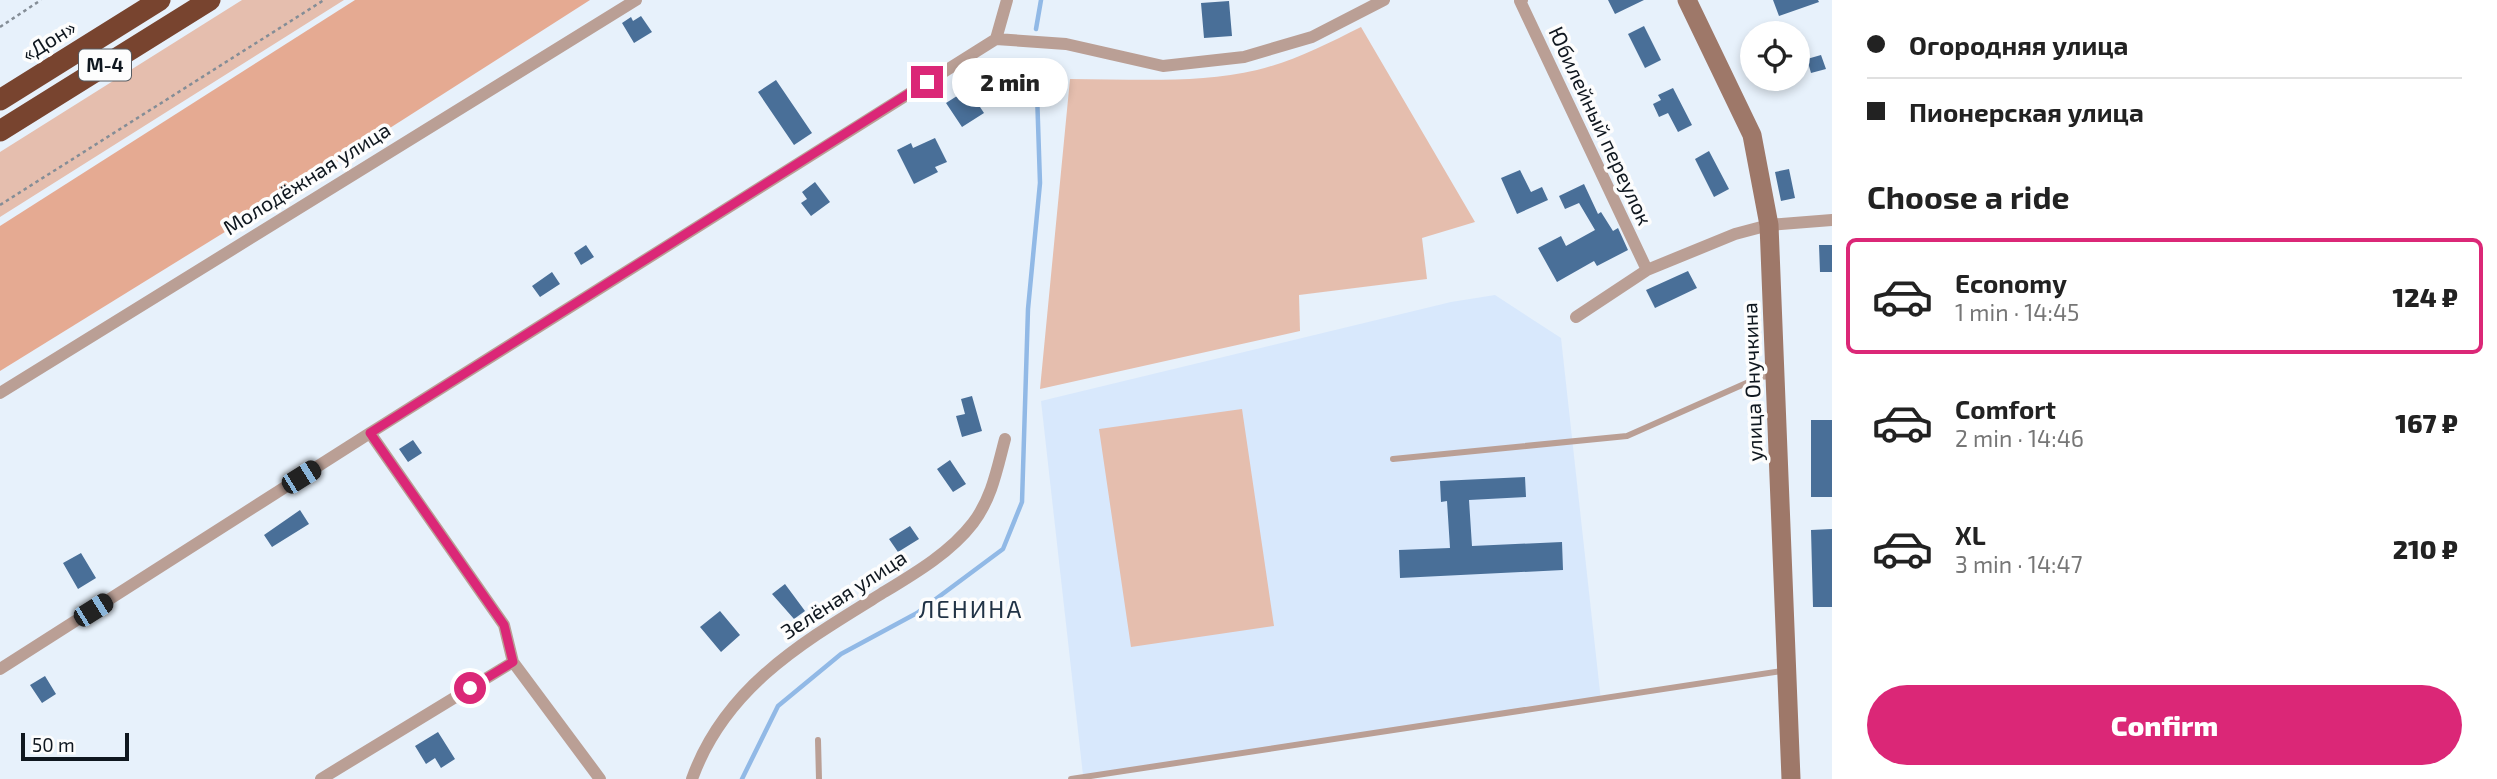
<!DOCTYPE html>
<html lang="en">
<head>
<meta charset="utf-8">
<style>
	:root { --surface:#fff; --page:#f2f2f2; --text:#222; --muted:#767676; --line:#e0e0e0; --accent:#db2777 }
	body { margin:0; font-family:"Exo 2",sans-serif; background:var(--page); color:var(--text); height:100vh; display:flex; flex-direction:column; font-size:26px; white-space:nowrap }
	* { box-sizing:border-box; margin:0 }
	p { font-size:23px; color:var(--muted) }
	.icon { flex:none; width:38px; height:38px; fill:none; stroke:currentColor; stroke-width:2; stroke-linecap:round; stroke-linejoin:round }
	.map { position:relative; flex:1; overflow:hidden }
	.side { display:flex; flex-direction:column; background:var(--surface); width:665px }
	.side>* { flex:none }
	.top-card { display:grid; align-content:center; height:154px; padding:0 35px; background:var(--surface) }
	.fabs { position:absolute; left:1740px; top:21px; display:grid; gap:14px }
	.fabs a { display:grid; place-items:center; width:70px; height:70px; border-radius:50%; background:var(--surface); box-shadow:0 4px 10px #0003; font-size:35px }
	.scale { position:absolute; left:21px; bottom:18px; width:108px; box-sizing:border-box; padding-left:7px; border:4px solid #0f171f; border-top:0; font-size:19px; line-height:24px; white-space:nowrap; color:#0f171f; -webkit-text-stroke:5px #fdfdfd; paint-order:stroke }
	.end { position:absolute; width:32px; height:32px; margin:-16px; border:9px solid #db2777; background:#fff; box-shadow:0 0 0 4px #fff }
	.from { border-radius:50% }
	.bubble { position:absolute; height:49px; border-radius:24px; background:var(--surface); box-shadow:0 4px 10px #0003; font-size:23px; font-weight:800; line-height:49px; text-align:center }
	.car { position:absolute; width:21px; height:42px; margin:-21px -10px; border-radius:9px; box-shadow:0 0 5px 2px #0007; background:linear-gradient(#222 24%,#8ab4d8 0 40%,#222 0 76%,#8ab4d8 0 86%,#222 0) }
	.top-card b { display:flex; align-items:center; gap:24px; height:66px; font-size:26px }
	.top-card b+b { border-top:2px solid var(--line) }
	.top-card i { width:18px; height:18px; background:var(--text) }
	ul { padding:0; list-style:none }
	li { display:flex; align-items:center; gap:21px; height:116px; margin:0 14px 10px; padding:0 21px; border:4px solid transparent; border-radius:10px }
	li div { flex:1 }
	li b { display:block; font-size:26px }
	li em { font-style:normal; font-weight:800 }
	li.current { border-color:var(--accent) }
	li>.icon { width:63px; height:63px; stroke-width:1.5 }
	h2 { padding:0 35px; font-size:32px; line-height:84px }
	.action { display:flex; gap:14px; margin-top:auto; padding:14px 35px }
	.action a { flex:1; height:80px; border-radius:42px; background:var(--accent); color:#fff; font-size:28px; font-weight:800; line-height:80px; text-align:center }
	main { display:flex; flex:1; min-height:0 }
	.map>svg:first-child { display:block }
</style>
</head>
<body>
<main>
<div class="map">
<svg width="1832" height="779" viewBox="0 0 1832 779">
	<rect width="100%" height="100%" fill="#e7f1fb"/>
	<!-- built -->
	<path fill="#d8e8fc" d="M1495,295L1561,338L1601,701L1083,775L1041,401L1451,302Z"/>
	<!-- green -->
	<path fill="#e5beae" d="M242,0H344L0,217V152Z
		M1361,27L1475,222L1422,238L1427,279L1299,295L1300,331L1040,389L1070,79C1131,79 1197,84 1257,70C1294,61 1327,44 1361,27Z
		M1242,409L1274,626L1131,647L1099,429Z"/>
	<!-- forest -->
	<path fill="#e5aa92" d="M355,0H590L296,188L0,371V226Z"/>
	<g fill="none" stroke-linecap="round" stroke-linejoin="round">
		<!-- stream -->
		<path stroke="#91b9e6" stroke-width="4.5" d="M1036,29L1041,0
			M742,779L778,706L841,654L917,613L1003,549L1022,502L1028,309L1040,183L1036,63"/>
	</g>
	<!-- building -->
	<path fill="#496f98" d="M1608,0H1644L1615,14Z
		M1773,0H1818L1819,2L1779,16Z
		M1229,1L1232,36L1204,38L1201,3Z
		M641,16L652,32L634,43L622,23L631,17L633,21Z
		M1644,26L1661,60L1645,68L1628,34Z
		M1821,55L1826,69L1811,73L1807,59Z
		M776,80L812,133L794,145L758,92Z
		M1673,88L1692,125L1678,132L1668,113L1659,117L1653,104L1661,100L1658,95Z
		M968,89L984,113L962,127L946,103Z
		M935,138L947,162L935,167L938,172L914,184L897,150L911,143L913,148Z
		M1709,151L1729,189L1714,197L1695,159Z
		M1789,169L1795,198L1781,201L1775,172Z
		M1520,170L1531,192L1542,187L1548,200L1517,214L1501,178Z
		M815,182L830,202L811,216L801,203L807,199L802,192Z
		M1584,184L1598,214L1601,212L1613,231L1618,228L1628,250L1597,266L1594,261L1557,282L1538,248L1561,236L1566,246L1595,230L1579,203L1565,209L1559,196Z
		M586,245L594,257L581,265L574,253Z
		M1819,245H1832V272H1820Z
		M1688,271L1697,288L1655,308L1646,290Z
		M552,272L560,284L540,297L532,286Z
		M972,396L982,431L962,437L956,416L965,414L961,399Z
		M1811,420H1832V497H1811Z
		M413,440L422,453L408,462L399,449Z
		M950,460L966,484L953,492L937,469Z
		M1525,477L1526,497L1469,500L1472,546L1562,542L1563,570L1400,578L1399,550L1450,548L1447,501L1441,502L1440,481Z
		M300,510L309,524L272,547L264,535Z
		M910,526L919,539L898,552L889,539Z
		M1832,529V607H1813L1811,530Z
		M81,553L96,578L78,589L63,563Z
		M785,584L805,611L794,619L772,594Z
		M720,611L740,635L721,652L700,627Z
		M45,676L56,694L42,703L30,685Z
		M438,732L455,759L441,768L435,758L426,764L415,746Z"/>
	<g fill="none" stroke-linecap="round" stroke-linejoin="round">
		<!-- path -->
		<path stroke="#848d96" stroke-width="2.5" stroke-dasharray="3.5 3.5" stroke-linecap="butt" d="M0,27L41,0
			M0,205L324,0"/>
		<!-- lane -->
		<path stroke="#ba9f95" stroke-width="6" d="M1393,459L1627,436L1760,377L1771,376
			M818,740L819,779
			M1071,779L1782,671"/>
		<!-- street -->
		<path stroke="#ba9f95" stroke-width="12" d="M1522,0L1520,1L1647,270
			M996,39L1066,44L1163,66L1244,57L1312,37L1384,0
			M1576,317L1647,270L1735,234L1769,225L1832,220
			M0,393L636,0
			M370,433L504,625L513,662L600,779
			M0,669L370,433L996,39L1007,0
			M321,779L513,662
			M692,779C725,687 803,642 881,594C914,574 950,553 973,523C992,498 997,469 1005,439"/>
		<!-- secondary -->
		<path stroke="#9e7869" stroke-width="19" d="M1687,0L1752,135L1769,225L1791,779"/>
		<!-- highway -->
		<path stroke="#78442f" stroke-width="21" d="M0,100L160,0
			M0,131L210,0"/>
	</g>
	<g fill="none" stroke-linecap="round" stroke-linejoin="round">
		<!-- route -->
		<path stroke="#db2777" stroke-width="9" d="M470,688L513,662L504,625L370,433L927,82"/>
	</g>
	<g text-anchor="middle" stroke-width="7" stroke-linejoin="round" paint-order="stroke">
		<!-- shield labels -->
		<rect fill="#fdfdfd" stroke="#565c62" stroke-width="2" x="79" y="49.5" width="52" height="31" rx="5"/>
		<g font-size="19" font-weight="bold" fill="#0f171f">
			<text x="105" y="72">М-4</text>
		</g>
		<!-- street labels -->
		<g font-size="21" fill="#0f171f" stroke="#fdfdfd">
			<text transform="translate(49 41) rotate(-32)" y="7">«Дон»</text>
			<text transform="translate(1600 126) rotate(65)" y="7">Юбилейный переулок</text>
			<text transform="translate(307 179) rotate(-32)" y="7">Молодёжная улица</text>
			<text transform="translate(1753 382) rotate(-92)" y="7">улица Онучкина</text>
			<text transform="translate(844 595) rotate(-33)" y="7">Зелёная улица</text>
		</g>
		<!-- quarter labels -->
		<g font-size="24" letter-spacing="2" fill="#213346" stroke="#fdfdfd">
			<text x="971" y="618">ЛЕНИНА</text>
		</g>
	</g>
</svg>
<div class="fabs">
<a><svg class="icon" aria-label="locate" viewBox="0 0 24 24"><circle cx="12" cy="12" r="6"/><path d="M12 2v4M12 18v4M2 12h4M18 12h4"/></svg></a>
</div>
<div class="scale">50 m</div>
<i class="end from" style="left:470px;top:688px"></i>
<i class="end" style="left:927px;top:82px"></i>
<div class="bubble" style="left:952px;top:58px;width:116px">2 min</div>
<i class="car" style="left:301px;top:477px;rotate:58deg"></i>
<i class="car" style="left:93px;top:610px;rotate:58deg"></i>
</div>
<section class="side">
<div class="top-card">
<b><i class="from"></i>Огородняя улица</b>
<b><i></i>Пионерская улица</b>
</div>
<h2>Choose a ride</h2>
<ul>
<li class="current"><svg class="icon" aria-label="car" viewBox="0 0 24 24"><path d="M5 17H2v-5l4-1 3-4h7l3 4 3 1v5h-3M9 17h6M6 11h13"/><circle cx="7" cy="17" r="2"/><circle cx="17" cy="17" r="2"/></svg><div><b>Economy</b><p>1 min · 14:45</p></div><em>124 ₽</em></li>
<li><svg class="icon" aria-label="car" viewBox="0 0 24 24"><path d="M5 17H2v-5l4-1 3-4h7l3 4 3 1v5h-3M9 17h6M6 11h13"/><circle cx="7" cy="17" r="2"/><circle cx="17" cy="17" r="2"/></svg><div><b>Comfort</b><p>2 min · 14:46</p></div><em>167 ₽</em></li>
<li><svg class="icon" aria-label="car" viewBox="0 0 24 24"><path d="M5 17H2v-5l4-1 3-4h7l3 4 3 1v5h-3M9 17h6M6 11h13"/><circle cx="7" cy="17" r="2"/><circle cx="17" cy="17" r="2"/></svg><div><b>XL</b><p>3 min · 14:47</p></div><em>210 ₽</em></li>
</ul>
<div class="action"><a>Confirm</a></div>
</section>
</main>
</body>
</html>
